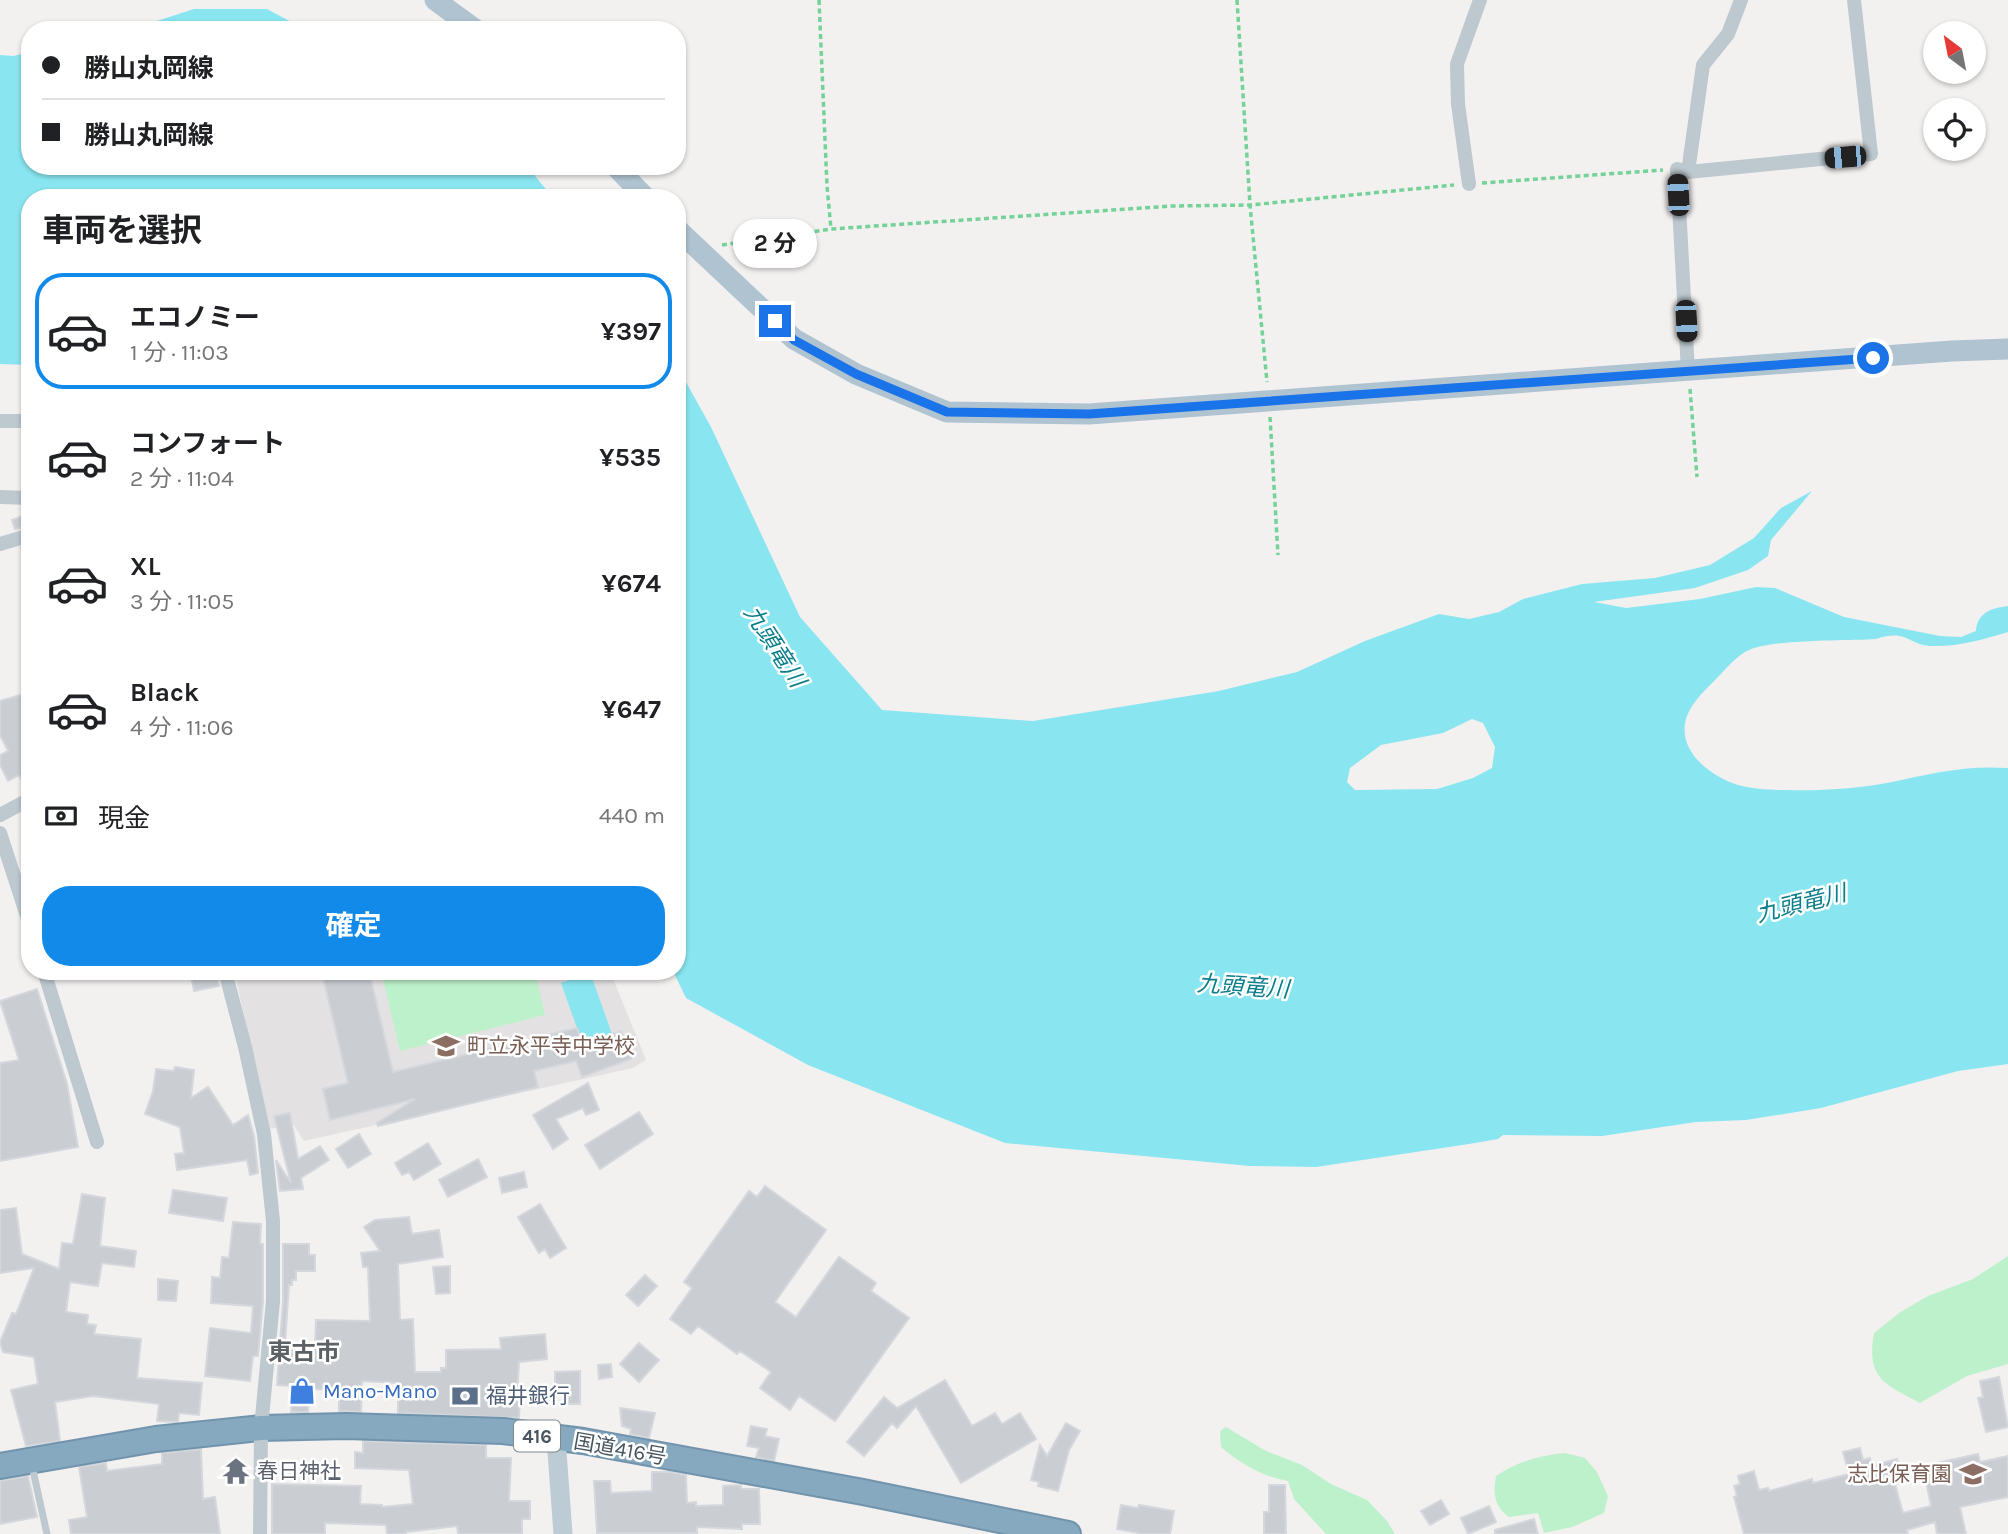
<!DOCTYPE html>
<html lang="ja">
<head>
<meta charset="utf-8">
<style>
	:root { --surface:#fff; --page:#f6f6f6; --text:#202124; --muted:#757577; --line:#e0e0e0; --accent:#128aea }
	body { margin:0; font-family:Karla,"Noto Sans JP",sans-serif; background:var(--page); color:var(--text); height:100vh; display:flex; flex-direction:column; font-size:26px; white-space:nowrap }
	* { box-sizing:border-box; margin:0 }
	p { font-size:23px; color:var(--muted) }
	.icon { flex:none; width:38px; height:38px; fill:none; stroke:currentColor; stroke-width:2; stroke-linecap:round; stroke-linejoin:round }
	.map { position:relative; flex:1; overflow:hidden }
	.drawer { position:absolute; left:21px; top:189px; width:665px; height:791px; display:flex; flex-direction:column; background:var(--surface); border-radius:28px; box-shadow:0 2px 5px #0004 }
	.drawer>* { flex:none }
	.guide { position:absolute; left:21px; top:21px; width:665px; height:154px; border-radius:28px; box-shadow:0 2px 5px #0004; display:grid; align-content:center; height:154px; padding:0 21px; background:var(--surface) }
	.needle { width:46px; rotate:328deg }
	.controls { position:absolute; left:1923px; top:21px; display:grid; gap:14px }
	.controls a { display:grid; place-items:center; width:63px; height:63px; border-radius:50%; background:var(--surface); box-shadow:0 2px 5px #0004; font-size:35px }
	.end { position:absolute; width:32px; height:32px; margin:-16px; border:9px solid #1a73e8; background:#fff; box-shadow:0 0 0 4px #fff }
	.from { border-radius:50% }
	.bubble { position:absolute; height:49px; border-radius:24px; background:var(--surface); box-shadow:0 2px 5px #0004; font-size:23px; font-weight:700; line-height:49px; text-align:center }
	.car { position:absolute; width:21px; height:42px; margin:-21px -10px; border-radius:9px; box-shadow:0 0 5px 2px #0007; background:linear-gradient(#222 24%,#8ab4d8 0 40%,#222 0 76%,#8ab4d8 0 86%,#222 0) }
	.guide b { display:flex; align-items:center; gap:24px; height:66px; font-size:26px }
	.guide b+b { border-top:2px solid var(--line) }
	.guide i { width:18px; height:18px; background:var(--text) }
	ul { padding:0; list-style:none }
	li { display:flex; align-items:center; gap:21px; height:116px; margin:0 14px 10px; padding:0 7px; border:4px solid transparent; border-radius:28px }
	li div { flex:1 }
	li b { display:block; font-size:26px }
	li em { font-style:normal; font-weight:700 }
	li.on { border-color:var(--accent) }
	li>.icon { width:63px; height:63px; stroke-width:1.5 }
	h2 { padding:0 21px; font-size:32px; line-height:84px }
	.pay { display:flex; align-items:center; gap:18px; height:77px; padding:0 21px; font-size:26px }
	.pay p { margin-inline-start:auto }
	.cta { display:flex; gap:14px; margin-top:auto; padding:14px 21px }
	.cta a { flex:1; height:80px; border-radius:28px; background:var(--accent); color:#fff; font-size:28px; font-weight:700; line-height:80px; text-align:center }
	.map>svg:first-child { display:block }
</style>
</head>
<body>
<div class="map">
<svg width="2008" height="1534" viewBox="0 0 2008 1534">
	<rect width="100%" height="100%" fill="#f3f0f0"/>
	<!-- education -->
	<path fill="#e4e1e2" d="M234,971H610L646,1060L633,1068L304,1141L293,1124L270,1129Z"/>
	<!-- green -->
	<path fill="#bdf1cb" d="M381,971H535L545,1015L400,1051Z
		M2008,1256V1364L1967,1376L1920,1403C1884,1384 1866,1378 1874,1333L1899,1313L1928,1296L1973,1279Z
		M1226,1427L1266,1451L1302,1465L1331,1484L1367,1500L1387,1521L1395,1534H1326L1294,1499L1288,1481C1264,1477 1239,1463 1221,1447L1220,1431Z
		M1565,1453L1585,1458L1597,1472L1608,1496L1604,1513L1572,1527L1544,1533L1538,1513L1509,1517C1494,1506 1493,1494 1496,1476C1516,1462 1541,1455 1565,1453Z"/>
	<!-- water -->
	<path fill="#89e6f0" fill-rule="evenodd" d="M194,9H267L306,30H129Z
		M30,52V166H527L553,198H30V365L0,364V55L13,56Z
		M677,366L711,427L800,617L882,710L1033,721L1219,691L1297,672L1365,641L1439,614L1469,619L1499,612L1523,599L1582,584L1655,578L1710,565L1754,538L1781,508L1812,491L1771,540L1768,556L1748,570L1695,588L1594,602L1626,608L1700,599L1756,587L1775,588L1844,617L1940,636L1961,637L1976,631C1977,613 1991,608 2008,606V632C1982,640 1958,647 1930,646C1907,644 1907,629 1876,639C1845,641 1775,639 1749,650C1737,655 1726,669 1717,678C1707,688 1692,702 1687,716C1675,750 1710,776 1738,785C1753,789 1770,790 1786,790C1819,791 1854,789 1887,783C1930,774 1964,765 2008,768V1064L1958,1071L1821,1108L1746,1120L1696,1122L1602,1136L1503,1135L1498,1139L1469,1144L1316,1167L1250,1166L1005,1143L808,1065L686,998L673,971H677ZM1472,719L1483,723L1495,747L1492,768L1473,778L1437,789L1355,790L1347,782L1350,768L1381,745L1443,733Z
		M590,972L612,1034L583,1045L561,983Z"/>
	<!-- building -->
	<path fill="#caced3" stroke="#d4d7dc" stroke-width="2" d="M30,513V526L15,529L12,520Z
		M30,545V564L27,565L21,548Z
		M30,692V789L27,790L19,775L8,781L0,765V755L8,751L0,735V701Z
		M190,971H216L219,986L194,991Z
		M332,971H369L393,1072L577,1028L583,1045L621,1031L631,1059L582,1077L576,1061L534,1071L538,1087L378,1126L377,1123L415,1099L330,1120L323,1089L348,1083L322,973Z
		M37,989L67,1084L78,1147L0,1161V1063L19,1060L0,1001Z
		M175,1067L194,1070L191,1098L208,1087L233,1125L248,1115L254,1136L258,1173L250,1175L247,1160L177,1170L175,1154L184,1153L180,1127L145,1114L153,1091L156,1069L174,1071Z
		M588,1083L599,1110L586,1115L583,1108L556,1119L568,1139L553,1149L533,1115Z
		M639,1112L653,1134L600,1169L585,1145Z
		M290,1113L298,1159L320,1146L329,1160L301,1178L303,1189L280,1191L276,1160L291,1183L274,1116Z
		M359,1134L371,1154L348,1168L336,1149Z
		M428,1143L441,1164L414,1180L409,1172L402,1175L395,1163Z
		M478,1159L487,1177L448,1197L439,1180Z
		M524,1172L527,1187L502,1193L499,1178Z
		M765,1186L826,1230L775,1302L796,1317L839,1257L876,1283L871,1291L909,1318L835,1421L799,1396L790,1410L760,1388L771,1372L740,1351L737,1354L698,1326L691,1334L670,1319L692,1288L684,1282L749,1191L757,1197Z
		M173,1190L227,1198L223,1221L169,1213Z
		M82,1194L105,1198L100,1246L136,1251L134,1267L102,1263L98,1286L70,1282L66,1312L88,1315L87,1324L96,1325L94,1334L141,1339L137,1378L202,1383L199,1415L179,1413L178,1422L157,1421L159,1404L93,1396L55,1402L60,1441L26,1446L11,1390L38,1384L34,1357L3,1352L0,1342L12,1313L16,1314L34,1268L0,1273V1210L16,1208L22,1254L59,1269L62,1243L73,1244Z
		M540,1204L566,1248L550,1258L545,1249L539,1253L518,1217Z
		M409,1217L412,1234L439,1230L443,1257L398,1264L400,1320L413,1319L415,1372H441V1368H446V1350L501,1349L500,1338L545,1334L547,1359L519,1362L517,1396L520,1397L519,1418L398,1413V1383L362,1381L361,1412L339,1411V1390L310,1389L308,1412H291L293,1386L277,1385L283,1301V1244H309V1255H315V1271H296V1280H292V1285H289L285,1343L315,1346L316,1320L370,1321L368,1267H363L361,1253L380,1251L364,1227L375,1220Z
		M233,1222L261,1224L260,1244H263V1301L258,1356H253L250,1381L205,1376L210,1328L251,1333L253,1306L211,1303L212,1277L220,1278L222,1257L229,1258Z
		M450,1266V1293L436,1294L433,1267Z
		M645,1275L657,1286L638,1306L626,1295Z
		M158,1279L178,1281L176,1301L158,1300Z
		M639,1343L659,1360L639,1382L620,1364Z
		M611,1364L612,1377L599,1379L598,1365Z
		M580,1371V1404H565V1387H555V1372Z
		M1999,1377L2008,1427L1986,1432L1978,1398L1983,1397L1980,1381Z
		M945,1380L972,1426L995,1413L1002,1424L1020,1413L1036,1439L961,1483L916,1406L897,1428L892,1423L864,1456L847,1442L884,1397L897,1408Z
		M620,1408L655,1413L649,1438L630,1434L631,1429L622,1426Z
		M1066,1423L1080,1431L1069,1450L1058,1491L1038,1486L1039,1482L1031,1480L1040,1445L1047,1456Z
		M751,1426L767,1429L765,1436L779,1439L774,1461L756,1457L759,1448L747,1446Z
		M363,1441L486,1445V1458H511L509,1501H530V1519H522V1534H458L457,1526L406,1532V1534H387L386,1525L325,1523V1534H272V1484L361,1486L360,1504L382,1505V1507L413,1504L409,1470L355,1468V1452L363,1453Z
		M1860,1448L1863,1460L1870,1458L1871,1466L1897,1459L1903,1482L1895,1484L1903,1513L1931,1506L1923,1466L1978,1454L1980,1462L2008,1456V1497L1960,1507L1966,1534H1937L1935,1522L1907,1530L1908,1534H1744L1734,1497L1737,1496L1734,1486L1740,1484L1738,1476L1754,1471L1759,1490L1768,1488L1769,1491L1812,1479L1813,1483L1849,1474L1843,1452Z
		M201,1449L203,1499L215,1497L220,1534H71L69,1520L87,1517L79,1467L106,1463L107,1471L162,1464V1453Z
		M652,1472H669L686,1475L687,1503L696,1502V1506L723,1505V1486L741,1485V1489H759L760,1524H742V1529L697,1527V1533H597L594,1481H610L611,1493L652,1491Z
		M28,1476L37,1517L0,1524V1481Z
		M1269,1485H1285L1286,1534H1264V1512H1269Z
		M1441,1500L1449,1514L1430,1525L1421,1511Z
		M1121,1505L1138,1508L1139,1505L1174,1511L1170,1534H1143L1117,1529Z
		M1489,1506L1496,1522L1468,1534L1461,1518Z
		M1534,1519L1538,1534H1495V1530Z"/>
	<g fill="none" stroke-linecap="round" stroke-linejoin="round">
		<defs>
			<path id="highway" d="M0,1466L156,1439L261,1428L346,1426L503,1431L583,1441L863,1492L1068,1534"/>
		</defs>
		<!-- highway casing -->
		<use href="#highway" stroke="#7194ac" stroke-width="28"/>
		<!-- path -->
		<path stroke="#74d198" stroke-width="3.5" stroke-dasharray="5 3.5" stroke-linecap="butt" d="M819,0L827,186L831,229
			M1237,0L1250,205L1267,382
			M1482,183L1663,170
			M722,245L831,229L1172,206L1250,205L1454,185
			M1690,389L1697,477
			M1270,417L1278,555"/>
		<!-- lane -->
		<path stroke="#bdc9cf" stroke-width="7" d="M32,1466L47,1534"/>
		<!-- street -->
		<path stroke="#bdc9cf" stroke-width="14" d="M1688,172L1703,65L1728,34L1741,0
			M1469,184L1458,104L1457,64L1480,0
			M1688,372L1677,169L1688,172L1871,154L1854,0
			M0,421H30
			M0,497L30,498
			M0,544L30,535
			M0,815L30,799
			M0,833L30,925
			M44,971L97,1142
			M225,971L245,1047L264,1134L273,1221V1301L261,1428L260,1534"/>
		<!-- secondary -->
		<path stroke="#bdcbd4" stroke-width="19" d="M556,1438L563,1534"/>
		<!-- primary -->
		<path stroke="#afc3d0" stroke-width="21" d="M435,0L476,30
			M615,166L646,198
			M677,229L794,339L856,374L947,412L1089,414L1952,351L2008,349"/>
		<!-- highway -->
		<use href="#highway" stroke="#86a9c0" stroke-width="24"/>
	</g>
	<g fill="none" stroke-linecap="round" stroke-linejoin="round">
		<!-- route -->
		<path stroke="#1a73e8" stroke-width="9" d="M775,321L794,340L856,374L947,412L1089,414L1873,358"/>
	</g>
	<!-- icons -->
	<defs>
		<symbol id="school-bare" viewBox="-9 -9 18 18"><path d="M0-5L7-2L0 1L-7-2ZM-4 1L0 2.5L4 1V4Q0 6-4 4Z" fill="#8d6e63" stroke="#fff" stroke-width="2.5" paint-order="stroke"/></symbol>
		<symbol id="shop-bare" viewBox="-9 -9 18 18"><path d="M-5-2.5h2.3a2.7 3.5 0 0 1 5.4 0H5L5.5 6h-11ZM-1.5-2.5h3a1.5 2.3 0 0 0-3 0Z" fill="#3f7fe0" stroke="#fff" stroke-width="2.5" paint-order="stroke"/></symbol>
		<symbol id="bank-bare" viewBox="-9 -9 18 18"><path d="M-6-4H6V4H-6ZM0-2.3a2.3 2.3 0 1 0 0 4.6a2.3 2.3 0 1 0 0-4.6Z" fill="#5c6f8a" stroke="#fff" stroke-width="2.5" paint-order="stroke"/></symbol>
		<symbol id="temple-bare" viewBox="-9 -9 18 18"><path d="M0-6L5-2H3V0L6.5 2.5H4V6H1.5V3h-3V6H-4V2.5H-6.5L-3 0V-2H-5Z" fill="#6b7280" stroke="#fff" stroke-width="2.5" paint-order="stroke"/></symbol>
	</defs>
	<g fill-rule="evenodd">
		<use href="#school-bare" x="427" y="1027" width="38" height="38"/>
		<use href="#shop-bare" x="283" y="1372" width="38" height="38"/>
		<use href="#bank-bare" x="446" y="1377" width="38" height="38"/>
		<use href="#temple-bare" x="217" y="1452" width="38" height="38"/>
		<use href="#school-bare" x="1954" y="1455" width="38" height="38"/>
	</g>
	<g text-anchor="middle" stroke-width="5" stroke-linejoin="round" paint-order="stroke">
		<!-- shield labels -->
		<rect fill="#fff" stroke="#7e898e" stroke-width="2" x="514" y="1420.5" width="46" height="31" rx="5"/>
		<g font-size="19" font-weight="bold" fill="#47565e">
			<text x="537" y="1443">416</text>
		</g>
		<!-- education labels -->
		<g font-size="21" fill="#785e54" stroke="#fff" text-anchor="start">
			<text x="467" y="1053">町立永平寺中学校</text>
			<text x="1952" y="1481" text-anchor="end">志比保育園</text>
		</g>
		<!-- shop labels -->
		<g font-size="21" fill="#366cbe" stroke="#fff" text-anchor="start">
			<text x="323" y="1398">Mano-Mano</text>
		</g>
		<!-- service labels -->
		<g font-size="21" fill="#4e5e75" stroke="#fff" text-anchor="start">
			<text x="486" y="1403">福井銀行</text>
		</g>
		<!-- street labels -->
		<g font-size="21" fill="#47565e" stroke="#fff">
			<text transform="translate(620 1449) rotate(10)" y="7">国道416号</text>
		</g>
		<!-- worship labels -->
		<g font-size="21" fill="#5b616d" stroke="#fff" text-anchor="start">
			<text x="257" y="1478">春日神社</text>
		</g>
		<!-- water labels -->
		<g font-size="23" font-style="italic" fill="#0a7e8a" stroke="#fff">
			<text transform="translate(775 646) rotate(57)" y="8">九頭竜川</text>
			<text transform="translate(1801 903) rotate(-14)" y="8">九頭竜川</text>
			<text transform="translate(1243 986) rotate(4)" y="8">九頭竜川</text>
		</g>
		<!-- quarter labels -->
		<g font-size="24" font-weight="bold" fill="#5c6165" stroke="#fff">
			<text x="304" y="1360">東古市</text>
		</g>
	</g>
</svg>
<div class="controls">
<a><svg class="needle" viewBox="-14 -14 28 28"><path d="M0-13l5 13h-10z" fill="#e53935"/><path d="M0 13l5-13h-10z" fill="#757577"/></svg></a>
<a><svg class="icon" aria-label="locate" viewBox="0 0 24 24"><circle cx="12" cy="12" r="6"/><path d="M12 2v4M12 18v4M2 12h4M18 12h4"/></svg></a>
</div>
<i class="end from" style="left:1873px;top:358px"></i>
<i class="end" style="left:775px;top:321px"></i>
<div class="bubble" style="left:733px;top:219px;width:84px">2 分</div>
<i class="car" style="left:1845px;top:157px;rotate:265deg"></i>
<i class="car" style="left:1678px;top:195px;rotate:357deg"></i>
<i class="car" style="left:1686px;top:321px;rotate:177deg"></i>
<div class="guide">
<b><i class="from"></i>勝山丸岡線</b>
<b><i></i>勝山丸岡線</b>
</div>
<section class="drawer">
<h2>車両を選択</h2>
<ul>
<li class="on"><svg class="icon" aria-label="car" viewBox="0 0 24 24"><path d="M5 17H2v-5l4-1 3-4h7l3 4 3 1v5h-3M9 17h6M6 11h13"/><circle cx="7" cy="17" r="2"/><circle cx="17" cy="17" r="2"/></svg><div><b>エコノミー</b><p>1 分 · 11:03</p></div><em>¥397</em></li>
<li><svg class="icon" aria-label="car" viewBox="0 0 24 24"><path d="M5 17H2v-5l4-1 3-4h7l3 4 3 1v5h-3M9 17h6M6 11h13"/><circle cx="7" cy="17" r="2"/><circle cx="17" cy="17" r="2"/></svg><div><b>コンフォート</b><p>2 分 · 11:04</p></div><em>¥535</em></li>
<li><svg class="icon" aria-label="car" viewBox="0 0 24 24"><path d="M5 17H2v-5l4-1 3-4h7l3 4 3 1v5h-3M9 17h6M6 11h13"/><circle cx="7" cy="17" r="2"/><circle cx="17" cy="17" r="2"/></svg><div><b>XL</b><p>3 分 · 11:05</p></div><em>¥674</em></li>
<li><svg class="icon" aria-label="car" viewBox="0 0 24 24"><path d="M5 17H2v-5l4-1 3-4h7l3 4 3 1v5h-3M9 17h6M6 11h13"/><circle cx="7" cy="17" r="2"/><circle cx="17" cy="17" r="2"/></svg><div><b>Black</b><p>4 分 · 11:06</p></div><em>¥647</em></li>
</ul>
<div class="pay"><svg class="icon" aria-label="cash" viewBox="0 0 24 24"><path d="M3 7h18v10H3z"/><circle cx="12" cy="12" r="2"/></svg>現金<p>440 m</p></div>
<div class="cta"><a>確定</a></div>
</section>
</div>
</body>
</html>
